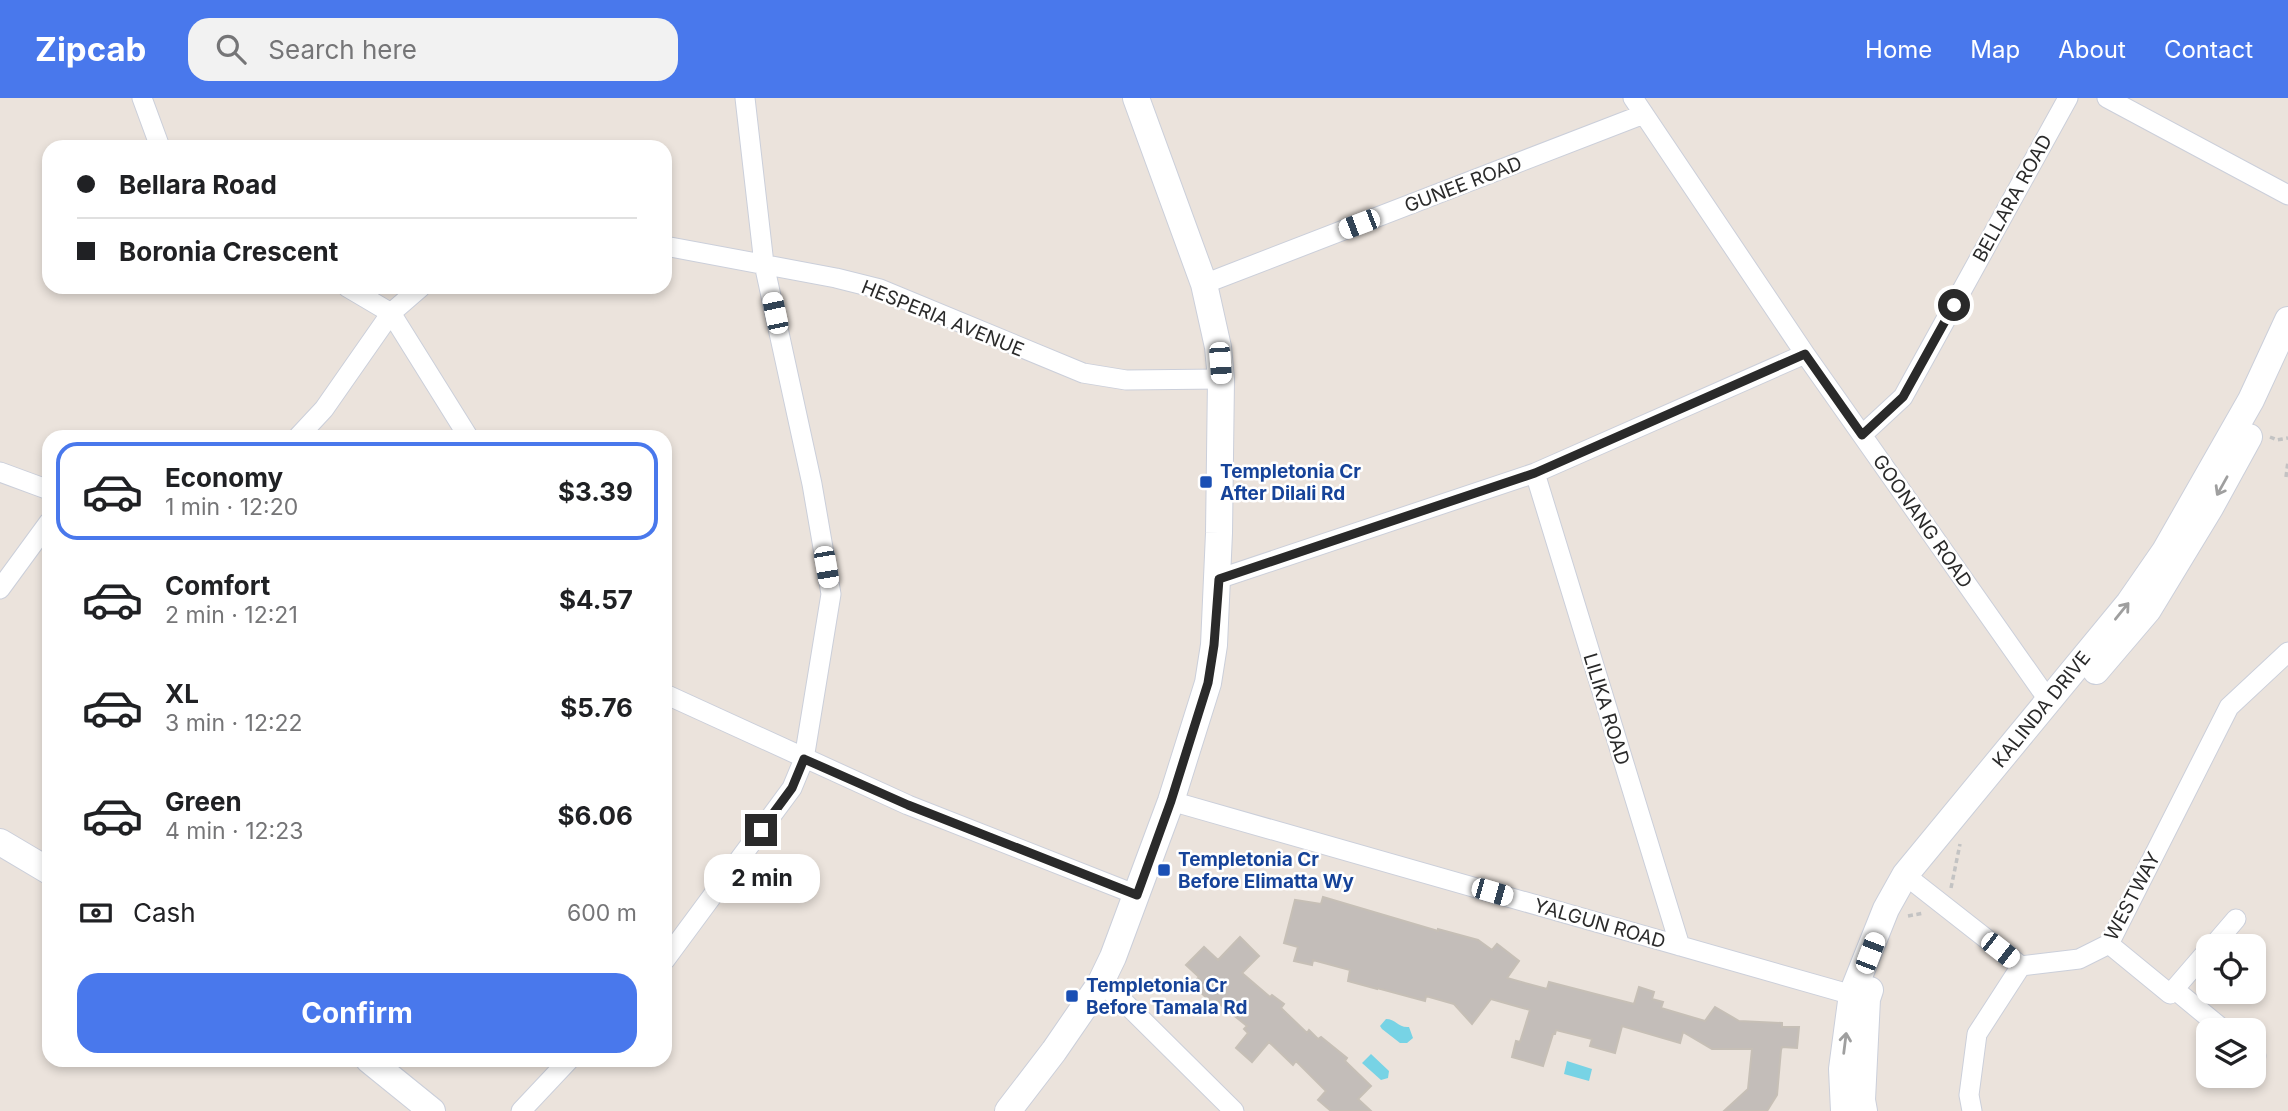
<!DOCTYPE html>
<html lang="en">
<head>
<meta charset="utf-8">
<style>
	:root { --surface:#fff; --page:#f2f2f2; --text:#202124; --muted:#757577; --line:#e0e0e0; --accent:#4978ec }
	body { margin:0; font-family:Inter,sans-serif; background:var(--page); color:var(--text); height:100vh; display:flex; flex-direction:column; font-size:26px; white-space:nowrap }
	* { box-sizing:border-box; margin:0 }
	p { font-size:23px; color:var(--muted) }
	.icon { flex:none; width:38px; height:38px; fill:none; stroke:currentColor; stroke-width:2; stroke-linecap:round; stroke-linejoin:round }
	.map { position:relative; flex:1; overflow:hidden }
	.details { position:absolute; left:42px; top:332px; width:630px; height:637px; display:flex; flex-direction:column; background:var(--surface); border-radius:21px; box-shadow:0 4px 10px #0003 }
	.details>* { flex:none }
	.top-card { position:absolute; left:42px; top:42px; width:630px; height:154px; border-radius:21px; box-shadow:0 4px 10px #0003; display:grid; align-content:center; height:154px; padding:0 35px; background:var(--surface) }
	.controls { position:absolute; left:2196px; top:836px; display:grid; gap:14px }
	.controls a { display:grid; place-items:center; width:70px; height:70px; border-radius:14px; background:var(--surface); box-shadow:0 4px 10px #0003; font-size:35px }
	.end { position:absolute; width:32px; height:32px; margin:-16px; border:9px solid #2a2a2a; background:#fff; box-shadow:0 0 0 4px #fff }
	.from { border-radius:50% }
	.bubble { position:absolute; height:49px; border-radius:21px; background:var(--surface); box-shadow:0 4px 10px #0003; font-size:23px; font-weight:700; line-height:49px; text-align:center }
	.car { position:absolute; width:21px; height:42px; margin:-21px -10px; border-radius:9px; box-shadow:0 0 5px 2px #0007; background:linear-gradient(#fff 24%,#345 0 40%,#fff 0 76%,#345 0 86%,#fff 0) }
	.top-card b { display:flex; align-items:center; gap:24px; height:66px; font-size:26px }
	.top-card b+b { border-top:2px solid var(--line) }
	.top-card i { width:18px; height:18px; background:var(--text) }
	ul { padding:12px 0 0; list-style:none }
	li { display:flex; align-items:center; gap:21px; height:98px; margin:0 14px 10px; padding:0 21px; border:4px solid transparent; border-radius:21px }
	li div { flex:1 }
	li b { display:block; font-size:26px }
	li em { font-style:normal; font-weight:700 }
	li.on { border-color:var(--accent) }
	li>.icon { width:63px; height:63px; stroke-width:1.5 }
	.pay { display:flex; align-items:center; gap:18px; height:77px; padding:0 35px; font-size:26px }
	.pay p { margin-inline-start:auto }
	.button { display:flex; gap:14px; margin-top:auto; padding:14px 35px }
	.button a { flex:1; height:80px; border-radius:21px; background:var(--accent); color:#fff; font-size:28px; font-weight:700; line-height:80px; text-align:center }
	header { display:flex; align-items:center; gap:42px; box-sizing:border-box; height:98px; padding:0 35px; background:var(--accent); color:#fff }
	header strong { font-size:33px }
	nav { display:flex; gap:38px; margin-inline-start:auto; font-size:24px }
	.search { width:490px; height:63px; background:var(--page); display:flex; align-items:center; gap:18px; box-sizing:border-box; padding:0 24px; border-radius:21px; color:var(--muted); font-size:26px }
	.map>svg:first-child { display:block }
</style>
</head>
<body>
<header>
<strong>Zipcab</strong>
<div class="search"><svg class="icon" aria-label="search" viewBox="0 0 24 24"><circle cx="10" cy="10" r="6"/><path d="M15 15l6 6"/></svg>Search here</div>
<nav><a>Home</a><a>Map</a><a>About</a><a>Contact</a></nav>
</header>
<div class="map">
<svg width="2288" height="1013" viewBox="0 0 2288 1013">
	<rect width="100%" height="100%" fill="#ebe3dc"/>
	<!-- water -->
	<path fill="#77d3e5" d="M1386,921C1396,921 1398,930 1409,929L1413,940L1407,945H1400L1382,931L1380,928Z
		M1371,956L1389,973L1388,980L1381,982L1362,965Z
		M1567,963L1592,971L1589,983L1564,976Z"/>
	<!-- building -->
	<path fill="#c3bdb9" stroke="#c6bfb6" stroke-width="2" d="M1323,799L1438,833V831L1478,842L1492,852L1497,846L1519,863L1507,880L1547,891L1549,884L1634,906L1639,889L1654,894L1652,901L1663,904L1661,910L1705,923L1715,909L1739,923L1782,925V929H1799L1797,950L1782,949L1781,952L1777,997L1767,1013H1724L1748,991L1752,951H1712L1683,934L1680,945L1622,928L1615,955L1590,948L1592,941L1556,932L1555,936H1553L1543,968L1512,959L1516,943L1520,944L1530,912L1491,901L1472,926L1454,906L1426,898L1425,903L1377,890V891L1348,883L1350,872L1313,862L1312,867L1294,863L1298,849L1284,845L1295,802L1321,806Z
		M1240,839L1259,858L1242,875L1270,899L1272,897L1284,906L1281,910L1307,935L1309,932L1318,941L1321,939L1347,960L1345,963L1371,988L1358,1001L1371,1013H1331L1318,1002L1326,993L1296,963L1293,967L1269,944L1252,964L1236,950L1248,935L1244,931L1247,928L1216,903L1213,906L1192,886L1199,879L1186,867L1204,849L1218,862Z"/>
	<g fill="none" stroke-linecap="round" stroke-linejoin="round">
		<defs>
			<path id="street" d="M142,0L160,49
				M1633,0L1805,256L2049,603
				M2107,0L2288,97
				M665,148L836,180L880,191L1083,275L1126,282L1221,281
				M1204,186L1644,16
				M347,189L391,215L469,340
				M1862,337L1903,299L2068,0
				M297,340L324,311L391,215L421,189
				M0,374L49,392
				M1535,375L1680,848
				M1218,481L1535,375L1805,256
				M0,491L49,424
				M665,596L908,707L1137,797
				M1171,703L1863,900
				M1905,777L2021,868L2079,861L2109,846L2229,609L2288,554
				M2109,846L2170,896L2208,852
				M2212,849L2236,821
				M665,862L792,690L804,661L831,496L812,386L764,166L745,0
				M1100,886L1122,902L1234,1013
				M2174,891L2225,933
				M2254,957L2256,958
				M521,1013L569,962
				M1972,1013L1969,997L1977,936L2021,868"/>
			<path id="secondary" d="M2096,573L2148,512L2210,410L2249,339
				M0,744L49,773
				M369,962L432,1013
				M1008,1013L1054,953L1100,886L1113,859L1171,703L1208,585L1214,547L1219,435L1221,281L1218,249L1204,186L1136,0
				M1844,1013L1842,971L1852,896L1886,811L1905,777L2129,505L2165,453L2251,302L2288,222
				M1864,1013L1862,1002L1867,901L1870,892"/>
		</defs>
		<!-- street casing -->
		<use href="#street" stroke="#cbcfda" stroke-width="21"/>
		<!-- secondary casing -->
		<use href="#secondary" stroke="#cbcfda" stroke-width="28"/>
		<!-- path -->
		<path stroke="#c3c3c3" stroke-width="3.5" stroke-dasharray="5 3.5" stroke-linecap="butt" d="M2270,339L2277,342L2288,340
			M2286,379L2288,363
			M1951,790L1960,746
			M1908,818L1924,815"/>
		<!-- street -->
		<use href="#street" stroke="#fff" stroke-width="19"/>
		<!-- secondary -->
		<use href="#secondary" stroke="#fff" stroke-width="26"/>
	</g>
	<!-- one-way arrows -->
	<defs><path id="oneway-shaft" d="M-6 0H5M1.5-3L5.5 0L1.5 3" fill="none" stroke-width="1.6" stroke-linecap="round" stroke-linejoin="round" transform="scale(1.75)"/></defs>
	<g stroke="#9f9f9f">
		<use href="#oneway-shaft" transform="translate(2222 388) rotate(119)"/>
		<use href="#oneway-shaft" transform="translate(2122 513) rotate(-51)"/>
		<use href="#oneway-shaft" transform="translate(1845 945) rotate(-83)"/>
	</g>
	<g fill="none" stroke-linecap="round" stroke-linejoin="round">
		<!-- route -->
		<path stroke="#2a2a2a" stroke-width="9" d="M761,732L792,690L804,661L908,707L1137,797L1171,703L1208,585L1214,547L1219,481L1535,375L1805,256L1862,337L1903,299L1954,207"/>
	</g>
	<!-- markers -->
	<g fill="#1a4fb4" stroke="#fff" stroke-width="2.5">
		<rect x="1199" y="377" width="14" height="14" rx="3.5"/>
		<rect x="1157" y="765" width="14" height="14" rx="3.5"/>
		<rect x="1065" y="891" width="14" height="14" rx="3.5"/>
	</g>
	<g text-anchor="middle" stroke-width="5" stroke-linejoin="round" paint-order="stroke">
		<!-- street labels -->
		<g font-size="19" fill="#2a2a2a" stroke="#fff">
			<text transform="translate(1463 86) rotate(-21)" y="7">GUNEE ROAD</text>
			<text transform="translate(2012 100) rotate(-61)" y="7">BELLARA ROAD</text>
			<text transform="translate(943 220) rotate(22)" y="7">HESPERIA AVENUE</text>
			<text transform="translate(1923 423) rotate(55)" y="7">GOONANG ROAD</text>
			<text transform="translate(1607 611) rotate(73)" y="7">LILIKA ROAD</text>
			<text transform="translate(2041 611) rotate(-51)" y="7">KALINDA DRIVE</text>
			<text transform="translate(2132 798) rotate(-62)" y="7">WESTWAY</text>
			<text transform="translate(1600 825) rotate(16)" y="7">YALGUN ROAD</text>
		</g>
		<!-- transit labels -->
		<g font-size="19" font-weight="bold" fill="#164399" stroke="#fff" text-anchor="start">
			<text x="1220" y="380">Templetonia Cr<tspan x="1220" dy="22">After Dilali Rd</tspan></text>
			<text x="1178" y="768">Templetonia Cr<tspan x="1178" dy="22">Before Elimatta Wy</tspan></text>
			<text x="1086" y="894">Templetonia Cr<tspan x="1086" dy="22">Before Tamala Rd</tspan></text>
		</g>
	</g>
</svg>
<div class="controls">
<a><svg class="icon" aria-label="locate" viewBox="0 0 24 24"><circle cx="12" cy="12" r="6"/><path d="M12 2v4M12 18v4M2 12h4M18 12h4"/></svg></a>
<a><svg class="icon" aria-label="layers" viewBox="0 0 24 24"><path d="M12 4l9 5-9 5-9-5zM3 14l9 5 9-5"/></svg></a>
</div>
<i class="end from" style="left:1954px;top:207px"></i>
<i class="end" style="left:761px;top:732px"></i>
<div class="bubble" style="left:704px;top:756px;width:116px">2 min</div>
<i class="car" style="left:1359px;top:126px;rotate:249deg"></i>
<i class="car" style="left:775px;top:215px;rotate:348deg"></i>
<i class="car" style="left:1220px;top:265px;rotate:176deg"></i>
<i class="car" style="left:826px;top:469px;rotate:170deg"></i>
<i class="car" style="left:1492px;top:794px;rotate:106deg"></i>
<i class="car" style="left:2000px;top:852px;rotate:128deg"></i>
<i class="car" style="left:1870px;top:855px;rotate:21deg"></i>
<div class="top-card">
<b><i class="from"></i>Bellara Road</b>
<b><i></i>Boronia Crescent</b>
</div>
<section class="details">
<ul>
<li class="on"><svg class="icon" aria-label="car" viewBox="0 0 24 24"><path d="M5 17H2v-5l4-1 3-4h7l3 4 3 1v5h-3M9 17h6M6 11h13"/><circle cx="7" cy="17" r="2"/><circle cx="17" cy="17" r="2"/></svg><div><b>Economy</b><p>1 min · 12:20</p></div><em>$3.39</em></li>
<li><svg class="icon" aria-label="car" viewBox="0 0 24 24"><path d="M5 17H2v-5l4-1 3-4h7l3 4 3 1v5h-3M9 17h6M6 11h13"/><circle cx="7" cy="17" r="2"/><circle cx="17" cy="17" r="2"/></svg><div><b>Comfort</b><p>2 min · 12:21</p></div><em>$4.57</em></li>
<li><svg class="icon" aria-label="car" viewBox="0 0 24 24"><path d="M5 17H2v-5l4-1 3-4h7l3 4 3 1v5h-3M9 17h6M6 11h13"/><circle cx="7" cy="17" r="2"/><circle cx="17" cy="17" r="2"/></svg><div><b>XL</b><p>3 min · 12:22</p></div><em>$5.76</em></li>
<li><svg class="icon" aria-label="car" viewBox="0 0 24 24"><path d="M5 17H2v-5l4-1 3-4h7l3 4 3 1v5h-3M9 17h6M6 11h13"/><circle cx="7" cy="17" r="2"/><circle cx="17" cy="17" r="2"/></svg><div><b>Green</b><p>4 min · 12:23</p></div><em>$6.06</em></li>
</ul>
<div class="pay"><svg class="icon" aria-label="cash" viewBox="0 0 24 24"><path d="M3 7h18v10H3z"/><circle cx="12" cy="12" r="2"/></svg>Cash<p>600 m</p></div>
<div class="button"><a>Confirm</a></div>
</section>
</div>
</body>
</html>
